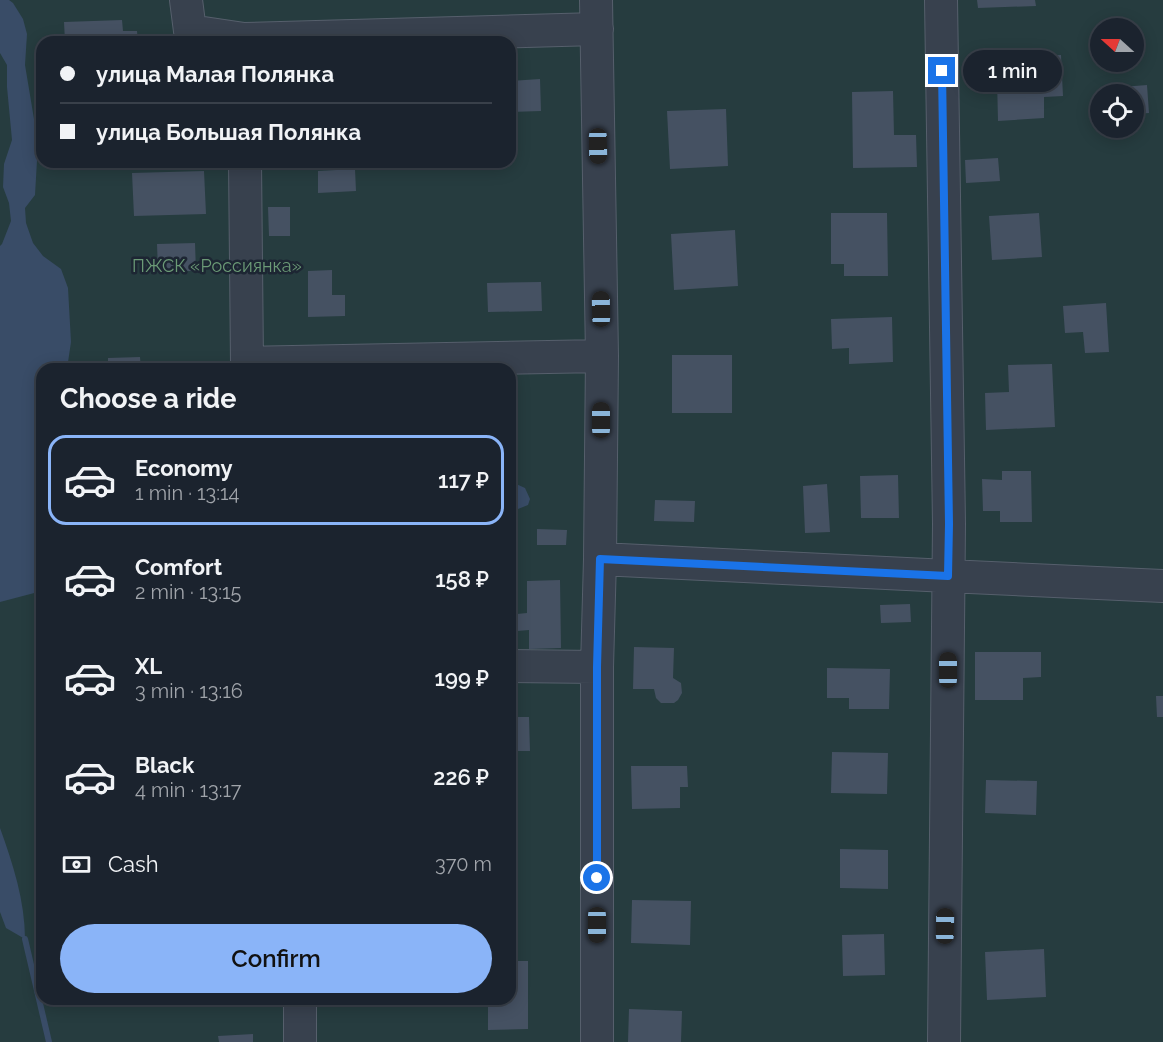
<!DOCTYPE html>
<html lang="en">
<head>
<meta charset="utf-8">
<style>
	:root { --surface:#1b232e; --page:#282f3a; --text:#f1f3f6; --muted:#a0a4aa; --line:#39404a; --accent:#8ab4f8 }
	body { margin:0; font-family:Raleway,sans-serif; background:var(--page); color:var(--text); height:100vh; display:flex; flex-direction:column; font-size:22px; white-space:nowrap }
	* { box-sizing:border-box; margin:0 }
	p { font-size:20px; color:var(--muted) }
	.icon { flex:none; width:33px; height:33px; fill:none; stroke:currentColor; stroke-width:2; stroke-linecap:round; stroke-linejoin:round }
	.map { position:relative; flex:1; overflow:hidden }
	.details { position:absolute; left:36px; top:363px; width:480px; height:642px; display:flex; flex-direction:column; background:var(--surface); border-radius:18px; box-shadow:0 3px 15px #0003,0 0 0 2px var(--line) }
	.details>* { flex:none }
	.hud { position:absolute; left:36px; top:36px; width:480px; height:132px; border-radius:18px; box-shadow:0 3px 15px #0003,0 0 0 2px var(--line); display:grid; align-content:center; height:132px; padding:0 24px; background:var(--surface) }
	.needle { width:39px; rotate:291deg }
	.buttons { position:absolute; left:1090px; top:18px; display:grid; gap:12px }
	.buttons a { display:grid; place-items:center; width:54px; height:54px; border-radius:50%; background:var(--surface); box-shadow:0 3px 15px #0003,0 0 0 2px var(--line); font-size:30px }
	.end { position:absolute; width:27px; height:27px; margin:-14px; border:8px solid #1a73e8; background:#fff; box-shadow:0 0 0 3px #fff }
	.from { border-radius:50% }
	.bubble { position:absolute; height:42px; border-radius:21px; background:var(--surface); box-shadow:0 3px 15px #0003,0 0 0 2px var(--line); font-size:20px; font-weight:600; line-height:42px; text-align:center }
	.car { position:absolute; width:18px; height:36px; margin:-18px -9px; border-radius:8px; box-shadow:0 0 4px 2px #0007; background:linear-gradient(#222 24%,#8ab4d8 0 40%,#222 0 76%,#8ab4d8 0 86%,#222 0) }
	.hud b { display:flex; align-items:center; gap:21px; height:57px; font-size:22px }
	.hud b+b { border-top:2px solid var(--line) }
	.hud i { width:15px; height:15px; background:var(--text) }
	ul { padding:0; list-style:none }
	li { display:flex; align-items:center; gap:18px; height:90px; margin:0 12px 9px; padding:0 12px; border:3px solid transparent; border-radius:18px }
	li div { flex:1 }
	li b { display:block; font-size:22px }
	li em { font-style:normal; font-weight:600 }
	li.active { border-color:var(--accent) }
	li>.icon { width:54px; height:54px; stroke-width:1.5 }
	h2 { padding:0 24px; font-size:27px; line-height:72px }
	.pay { display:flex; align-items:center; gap:15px; height:66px; padding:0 24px; font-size:22px }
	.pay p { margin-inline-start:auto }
	.button { display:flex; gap:12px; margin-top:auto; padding:12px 24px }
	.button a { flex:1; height:69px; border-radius:36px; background:var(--accent); color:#111; font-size:24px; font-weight:600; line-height:69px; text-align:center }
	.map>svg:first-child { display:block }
</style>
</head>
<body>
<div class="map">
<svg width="1163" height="1042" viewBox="0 0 1163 1042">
	<rect width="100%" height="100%" fill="#242f3e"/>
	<!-- green -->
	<path fill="#263c3f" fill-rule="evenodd" d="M0,0H1163V1042H0ZM1101,28H1134V62H1101ZM42,42H510V162H42ZM1101,94H1134V128H1101ZM42,369H510V999H42Z"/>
	<!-- water -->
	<path fill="#394c67" d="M0,0H9L13,3L23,19L27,34L25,65L38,143L35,195L25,208L26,223L33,243L43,256L61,269L68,288L71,342L67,369H42V582L38,592L0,602V246L2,244L11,221L9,203L3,187L4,164L12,140L7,87V65L0,53Z
		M510,483H514L525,488L530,499L528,505L513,511H510Z
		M0,828C13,864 25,901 25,939L6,928L0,912Z"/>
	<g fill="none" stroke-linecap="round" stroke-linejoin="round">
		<!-- stream -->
		<path stroke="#394c67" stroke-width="6" d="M25,939L49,1042"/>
	</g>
	<!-- building -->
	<path fill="#455162" d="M977,0H1035L1036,6L978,8Z
		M122,20L123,31H137L138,42H65L64,22Z
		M1061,55L1063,96L1044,97V118L998,121L997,79L1021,77L1020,57Z
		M540,79L541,111L510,112V81Z
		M1147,85L1149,113L1134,114V94H1123L1122,87Z
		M893,91L894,135H916L917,167L853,168L852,92Z
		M726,109L728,166L670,169L667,111Z
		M998,158L1000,181L966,183L965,160Z
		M355,169L356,191L318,193V171Z
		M204,171L206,214L134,216L132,173Z
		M268,207H290V236H269Z
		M831,213H887L888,276H844V264H831Z
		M1039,213L1042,257L992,260L989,216Z
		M735,230L738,286L674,290L671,234Z
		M195,243L196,271H158L157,244Z
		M332,270V295H345V316L308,317V271Z
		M541,282L542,311L488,312L487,283Z
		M1106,303L1109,352L1085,353L1083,332L1065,333L1063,306Z
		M892,317L893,362L849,364V348L832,349L831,319Z
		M672,355H732V413H672Z
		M140,357L141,369H108V358Z
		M1052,364L1055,427L986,430L985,393L1009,392L1008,365Z
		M1002,471H1031L1032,522H1000V511H983L982,479L1002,480Z
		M898,475L899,518H861L860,476Z
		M827,484L830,532L805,533L803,486Z
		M655,500L695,501L694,522L654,521Z
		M537,529L567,530L566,545H537Z
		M560,580L561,648L529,649V630L517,631V614L527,613V581Z
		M910,604L911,622L881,623L880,605Z
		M634,647L674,648L673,678L681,683L682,693L678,700L674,703H661L656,698L654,689H633Z
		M975,652H1041V677L1023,678V700H975Z
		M827,668L890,669L889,709H849V698H827Z
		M1156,696H1163V717H1157Z
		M510,717H529L530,751H510Z
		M832,752L888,753L887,794L831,793Z
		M631,766H687L688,787H680V808L632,809Z
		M986,780L1037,781L1036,815L985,813Z
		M840,849L888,850V889L840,888Z
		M632,900L691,901L690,945L631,943Z
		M884,934L885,975L843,976L842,935Z
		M1044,949L1046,997L987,1000L985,952Z
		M510,961H528V1029L488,1030V999H510Z
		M629,1009L682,1011L681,1042H628Z
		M253,1034V1042H219L218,1036Z"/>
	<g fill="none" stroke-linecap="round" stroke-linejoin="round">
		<defs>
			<path id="minor" d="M186,0L190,31L244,39
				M596,0L602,356L600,559L948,576L1163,586
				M941,0L949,524L944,1042
				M244,42V39L597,29
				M245,162L247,363
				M247,369V363L602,356
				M510,666L597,667
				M300,999V1042
				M597,1042V667L600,559"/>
		</defs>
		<!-- minor casing -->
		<use href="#minor" stroke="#565f6c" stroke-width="34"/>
		<!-- minor -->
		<use href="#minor" stroke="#38414e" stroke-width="32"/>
	</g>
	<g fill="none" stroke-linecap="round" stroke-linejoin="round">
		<!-- route -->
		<path stroke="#1a73e8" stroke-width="8" d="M597,878V667L600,559L948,576L949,524L942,71"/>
	</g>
	<g text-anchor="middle" stroke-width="5" stroke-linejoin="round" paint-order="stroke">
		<!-- park labels -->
		<g font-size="18" fill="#6b9a76" stroke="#1d2633">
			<text x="217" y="272">ПЖСК «Россиянка»</text>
		</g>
	</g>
</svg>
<div class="buttons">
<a><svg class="needle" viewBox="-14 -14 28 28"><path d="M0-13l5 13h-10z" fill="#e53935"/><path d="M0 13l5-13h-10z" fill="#a0a4aa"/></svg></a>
<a><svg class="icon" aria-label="locate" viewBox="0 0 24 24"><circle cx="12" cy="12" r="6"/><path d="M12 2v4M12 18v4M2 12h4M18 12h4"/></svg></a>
</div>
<i class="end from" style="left:597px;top:878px"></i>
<i class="end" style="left:942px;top:71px"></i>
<div class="bubble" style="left:963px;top:50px;width:99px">1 min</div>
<i class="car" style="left:598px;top:146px;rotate:179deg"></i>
<i class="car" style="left:601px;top:309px;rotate:359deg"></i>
<i class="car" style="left:601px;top:420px;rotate:0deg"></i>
<i class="car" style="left:948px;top:670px;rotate:0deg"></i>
<i class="car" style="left:597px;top:925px;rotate:180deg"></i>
<i class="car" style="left:945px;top:926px;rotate:1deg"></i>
<div class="hud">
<b><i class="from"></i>улица Малая Полянка</b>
<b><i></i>улица Большая Полянка</b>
</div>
<section class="details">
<h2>Choose a ride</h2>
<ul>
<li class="active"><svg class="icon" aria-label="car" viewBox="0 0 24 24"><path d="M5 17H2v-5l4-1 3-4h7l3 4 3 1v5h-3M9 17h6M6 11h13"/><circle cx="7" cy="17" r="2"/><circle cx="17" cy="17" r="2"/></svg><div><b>Economy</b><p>1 min · 13:14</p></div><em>117 ₽</em></li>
<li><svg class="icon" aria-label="car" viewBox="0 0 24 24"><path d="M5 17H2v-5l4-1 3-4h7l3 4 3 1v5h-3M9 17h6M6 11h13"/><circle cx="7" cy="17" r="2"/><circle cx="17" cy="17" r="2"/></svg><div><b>Comfort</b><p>2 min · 13:15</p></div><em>158 ₽</em></li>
<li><svg class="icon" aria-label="car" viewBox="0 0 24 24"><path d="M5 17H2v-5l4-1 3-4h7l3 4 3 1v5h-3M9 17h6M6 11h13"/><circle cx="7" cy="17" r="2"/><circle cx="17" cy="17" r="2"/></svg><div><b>XL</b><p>3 min · 13:16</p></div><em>199 ₽</em></li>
<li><svg class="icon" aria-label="car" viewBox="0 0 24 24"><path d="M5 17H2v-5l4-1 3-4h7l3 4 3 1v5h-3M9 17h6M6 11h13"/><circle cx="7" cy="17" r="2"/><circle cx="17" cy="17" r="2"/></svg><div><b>Black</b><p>4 min · 13:17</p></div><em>226 ₽</em></li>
</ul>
<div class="pay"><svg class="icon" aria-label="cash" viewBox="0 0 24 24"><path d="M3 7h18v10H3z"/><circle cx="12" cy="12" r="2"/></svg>Cash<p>370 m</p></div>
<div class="button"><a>Confirm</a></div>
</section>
</div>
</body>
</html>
